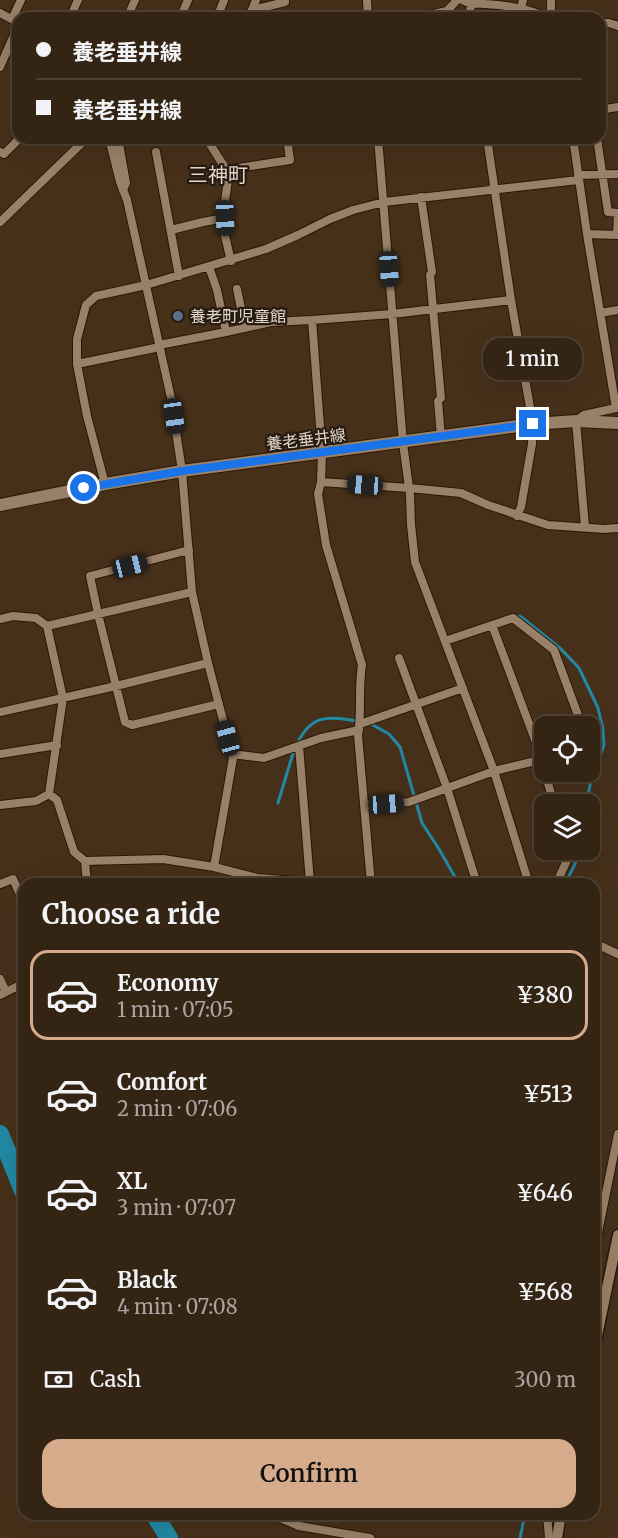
<!DOCTYPE html>
<html lang="en">
<head>
<meta charset="utf-8">
<style>
	:root { --surface:#342414; --page:#3c2c1d; --text:#f1f3f6; --muted:#a9a4a0; --line:#4e4134; --accent:#d6ab8b }
	body { margin:0; font-family:Merriweather,"Noto Sans JP",serif; background:var(--page); color:var(--text); height:100vh; display:flex; flex-direction:column; font-size:22px; white-space:nowrap }
	* { box-sizing:border-box; margin:0 }
	p { font-size:20px; color:var(--muted) }
	.icon { flex:none; width:33px; height:33px; fill:none; stroke:currentColor; stroke-width:2; stroke-linecap:round; stroke-linejoin:round }
	.map { position:relative; flex:1; overflow:hidden }
	.side { position:absolute; left:18px; top:878px; width:582px; height:642px; display:flex; flex-direction:column; background:var(--surface); border-radius:18px; box-shadow:0 6px 24px #0002,0 0 0 2px var(--line) }
	.side>* { flex:none }
	.hud { position:absolute; left:12px; top:12px; width:594px; height:132px; border-radius:18px; box-shadow:0 6px 24px #0002,0 0 0 2px var(--line); display:grid; align-content:center; height:132px; padding:0 24px; background:var(--surface) }
	.buttons { position:absolute; left:534px; top:716px; display:grid; gap:12px }
	.buttons a { display:grid; place-items:center; width:66px; height:66px; border-radius:12px; background:var(--surface); box-shadow:0 6px 24px #0002,0 0 0 2px var(--line); font-size:30px }
	.end { position:absolute; width:27px; height:27px; margin:-14px; border:8px solid #1a73e8; background:#fff; box-shadow:0 0 0 3px #fff }
	.from { border-radius:50% }
	.bubble { position:absolute; height:42px; border-radius:18px; background:var(--surface); box-shadow:0 6px 24px #0002,0 0 0 2px var(--line); font-size:20px; font-weight:600; line-height:42px; text-align:center }
	.car { position:absolute; width:18px; height:36px; margin:-18px -9px; border-radius:8px; box-shadow:0 0 4px 2px #0007; background:linear-gradient(#222 24%,#8ab4d8 0 40%,#222 0 76%,#8ab4d8 0 86%,#222 0) }
	.hud b { display:flex; align-items:center; gap:21px; height:57px; font-size:22px }
	.hud b+b { border-top:2px solid var(--line) }
	.hud i { width:15px; height:15px; background:var(--text) }
	ul { padding:0; list-style:none }
	li { display:flex; align-items:center; gap:18px; height:90px; margin:0 12px 9px; padding:0 12px; border:3px solid transparent; border-radius:18px }
	li div { flex:1 }
	li b { display:block; font-size:22px }
	li em { font-style:normal; font-weight:600 }
	li.selected { border-color:var(--accent) }
	li>.icon { width:54px; height:54px; stroke-width:1.5 }
	h2 { padding:0 24px; font-size:27px; line-height:72px }
	.pay { display:flex; align-items:center; gap:15px; height:66px; padding:0 24px; font-size:22px }
	.pay p { margin-inline-start:auto }
	.cta { display:flex; gap:12px; margin-top:auto; padding:12px 24px }
	.cta a { flex:1; height:69px; border-radius:18px; background:var(--accent); color:#111; font-size:24px; font-weight:600; line-height:69px; text-align:center }
	.map>svg:first-child { display:block }
</style>
</head>
<body>
<div class="map">
<svg width="618" height="1538" viewBox="0 0 618 1538">
	<rect width="100%" height="100%" fill="#46301a"/>
	<g fill="none" stroke-linecap="round" stroke-linejoin="round">
		<!-- stream -->
		<path stroke="#2289a3" stroke-width="3" d="M520,616L561,649L579,668L598,708L603,729L604,745L591,781L586,804
			M371,724L389,734L400,747L422,823L439,849L459,884
			M297,744C312,713 327,717 358,721
			M278,803L294,750
			M565,884L575,864L578,849
			M520,1538L525,1514"/>
		<!-- river -->
		<path stroke="#2289a3" stroke-width="18" d="M0,1134L24,1193
			M154,1514L169,1538"/>
		<defs>
			<path id="minor" d="M367,0L368,18
				M462,0C474,6 473,3 485,4C506,5 530,9 549,18
				M521,9L523,0
				M252,10L285,2V0
				M0,13L15,21
				M70,18L78,0
				M127,18L135,0
				M180,18L188,0
				M217,18L224,0
				M249,18L256,0
				M416,18L447,11L457,0
				M469,18L471,5
				M551,18V0
				M12,19L21,0
				M600,23H609L618,26
				M0,67L18,26
				M600,107L605,109L618,107
				M109,138L120,182L127,200L171,398L182,471L192,592L208,663L233,758L214,867
				M118,138L126,183L123,190
				M206,138L224,166L228,180L224,208L225,236L231,261
				M378,138L403,443L410,495L411,525L415,562L494,771L529,884
				M487,138L511,300L533,424L532,444L521,507L517,516
				M573,138L587,234L616,408L584,415L576,421L585,527
				M597,138L608,212L618,213L617,235
				M0,152L4,154L20,138
				M156,152L179,276
				M225,170L290,160L287,138
				M578,175L618,174
				M421,197L432,272L430,275L441,398L438,401L441,437
				M0,222L87,138
				M171,230L203,222L225,218
				M587,234L618,235
				M209,267L217,290L226,332
				M237,289L245,328
				M600,313L618,310
				M312,320L322,453L321,482L318,494L326,545L362,665C358,688 362,711 358,735L371,884
				M77,364L155,348L159,345L226,332L271,322L312,320L392,314L511,300
				M321,482L409,488L461,493L488,505L548,525L604,529L618,528
				M105,484L87,416L77,364V339L86,305L96,296L146,285L266,249L298,235L330,219L353,210L384,202L578,180
				M189,550L90,576L98,614L125,722L132,725L219,704
				M0,619L13,616L36,618L47,626L63,698L49,794L57,800L74,852L85,861L163,859L214,867L257,878L310,882L316,884
				M492,625L537,745L554,804
				M47,626L192,592
				M445,641L513,618L554,650L582,726
				M399,658L447,788L477,884
				M0,712L116,686L208,663
				M360,724L463,688
				M299,746L310,882
				M0,754L57,745
				M232,754L264,758L321,738L359,730
				M0,805L36,801L49,794
				M364,805L409,802L494,771L544,759
				M85,861L87,884
				M0,884L13,879L24,903
				M556,884L569,856L567,849
				M594,943L618,954
				M0,979L6,992
				M18,986L24,1002
				M0,995L24,983
				M594,1252L618,1134
				M271,1514L299,1526L370,1538
				M547,1514L549,1538"/>
			<path id="tertiary" d="M594,1350L618,1235
				M557,1538L561,1514"/>
			<path id="secondary" d="M0,505L105,484L182,471L533,424L576,421L618,423"/>
		</defs>
		<!-- minor casing -->
		<use href="#minor" stroke="#2b1803" stroke-width="10"/>
		<!-- tertiary casing -->
		<use href="#tertiary" stroke="#2b1803" stroke-width="13"/>
		<!-- secondary casing -->
		<use href="#secondary" stroke="#2b1803" stroke-width="14"/>
		<!-- minor -->
		<use href="#minor" stroke="#998068" stroke-width="8"/>
		<!-- tertiary -->
		<use href="#tertiary" stroke="#998068" stroke-width="10"/>
		<!-- secondary -->
		<use href="#secondary" stroke="#998068" stroke-width="12"/>
	</g>
	<g fill="none" stroke-linecap="round" stroke-linejoin="round">
		<!-- route -->
		<path stroke="#1a73e8" stroke-width="8" d="M84,488L182,471L533,424"/>
	</g>
	<!-- markers -->
	<circle fill="#5c6f8a" stroke="#251b11" stroke-width="2" cx="178" cy="316" r="6"/>
	<g text-anchor="middle" stroke-width="4.5" stroke-linejoin="round" paint-order="stroke">
		<!-- poi labels -->
		<g font-size="16" fill="#e2d5c8" stroke="#251b11" text-anchor="start">
			<text x="190" y="322">養老町児童館</text>
		</g>
		<!-- street labels -->
		<g font-size="16" fill="#e2d5c8" stroke="#251b11">
			<text transform="translate(306 439) rotate(-7)" y="6">養老垂井線</text>
		</g>
		<!-- quarter labels -->
		<g font-size="20" fill="#e2d5c8" stroke="#251b11">
			<text x="218" y="182">三神町</text>
		</g>
	</g>
</svg>
<div class="buttons">
<a><svg class="icon" aria-label="locate" viewBox="0 0 24 24"><circle cx="12" cy="12" r="6"/><path d="M12 2v4M12 18v4M2 12h4M18 12h4"/></svg></a>
<a><svg class="icon" aria-label="layers" viewBox="0 0 24 24"><path d="M12 4l9 5-9 5-9-5zM3 14l9 5 9-5"/></svg></a>
</div>
<i class="end from" style="left:84px;top:488px"></i>
<i class="end" style="left:533px;top:424px"></i>
<div class="bubble" style="left:483px;top:338px;width:99px">1 min</div>
<i class="car" style="left:225px;top:218px;rotate:178deg"></i>
<i class="car" style="left:389px;top:269px;rotate:176deg"></i>
<i class="car" style="left:174px;top:416px;rotate:172deg"></i>
<i class="car" style="left:365px;top:485px;rotate:274deg"></i>
<i class="car" style="left:130px;top:566px;rotate:76deg"></i>
<i class="car" style="left:228px;top:738px;rotate:345deg"></i>
<i class="car" style="left:386px;top:804px;rotate:86deg"></i>
<div class="hud">
<b><i class="from"></i>養老垂井線</b>
<b><i></i>養老垂井線</b>
</div>
<section class="side">
<h2>Choose a ride</h2>
<ul>
<li class="selected"><svg class="icon" aria-label="car" viewBox="0 0 24 24"><path d="M5 17H2v-5l4-1 3-4h7l3 4 3 1v5h-3M9 17h6M6 11h13"/><circle cx="7" cy="17" r="2"/><circle cx="17" cy="17" r="2"/></svg><div><b>Economy</b><p>1 min · 07:05</p></div><em>¥380</em></li>
<li><svg class="icon" aria-label="car" viewBox="0 0 24 24"><path d="M5 17H2v-5l4-1 3-4h7l3 4 3 1v5h-3M9 17h6M6 11h13"/><circle cx="7" cy="17" r="2"/><circle cx="17" cy="17" r="2"/></svg><div><b>Comfort</b><p>2 min · 07:06</p></div><em>¥513</em></li>
<li><svg class="icon" aria-label="car" viewBox="0 0 24 24"><path d="M5 17H2v-5l4-1 3-4h7l3 4 3 1v5h-3M9 17h6M6 11h13"/><circle cx="7" cy="17" r="2"/><circle cx="17" cy="17" r="2"/></svg><div><b>XL</b><p>3 min · 07:07</p></div><em>¥646</em></li>
<li><svg class="icon" aria-label="car" viewBox="0 0 24 24"><path d="M5 17H2v-5l4-1 3-4h7l3 4 3 1v5h-3M9 17h6M6 11h13"/><circle cx="7" cy="17" r="2"/><circle cx="17" cy="17" r="2"/></svg><div><b>Black</b><p>4 min · 07:08</p></div><em>¥568</em></li>
</ul>
<div class="pay"><svg class="icon" aria-label="cash" viewBox="0 0 24 24"><path d="M3 7h18v10H3z"/><circle cx="12" cy="12" r="2"/></svg>Cash<p>300 m</p></div>
<div class="cta"><a>Confirm</a></div>
</section>
</div>
</body>
</html>
